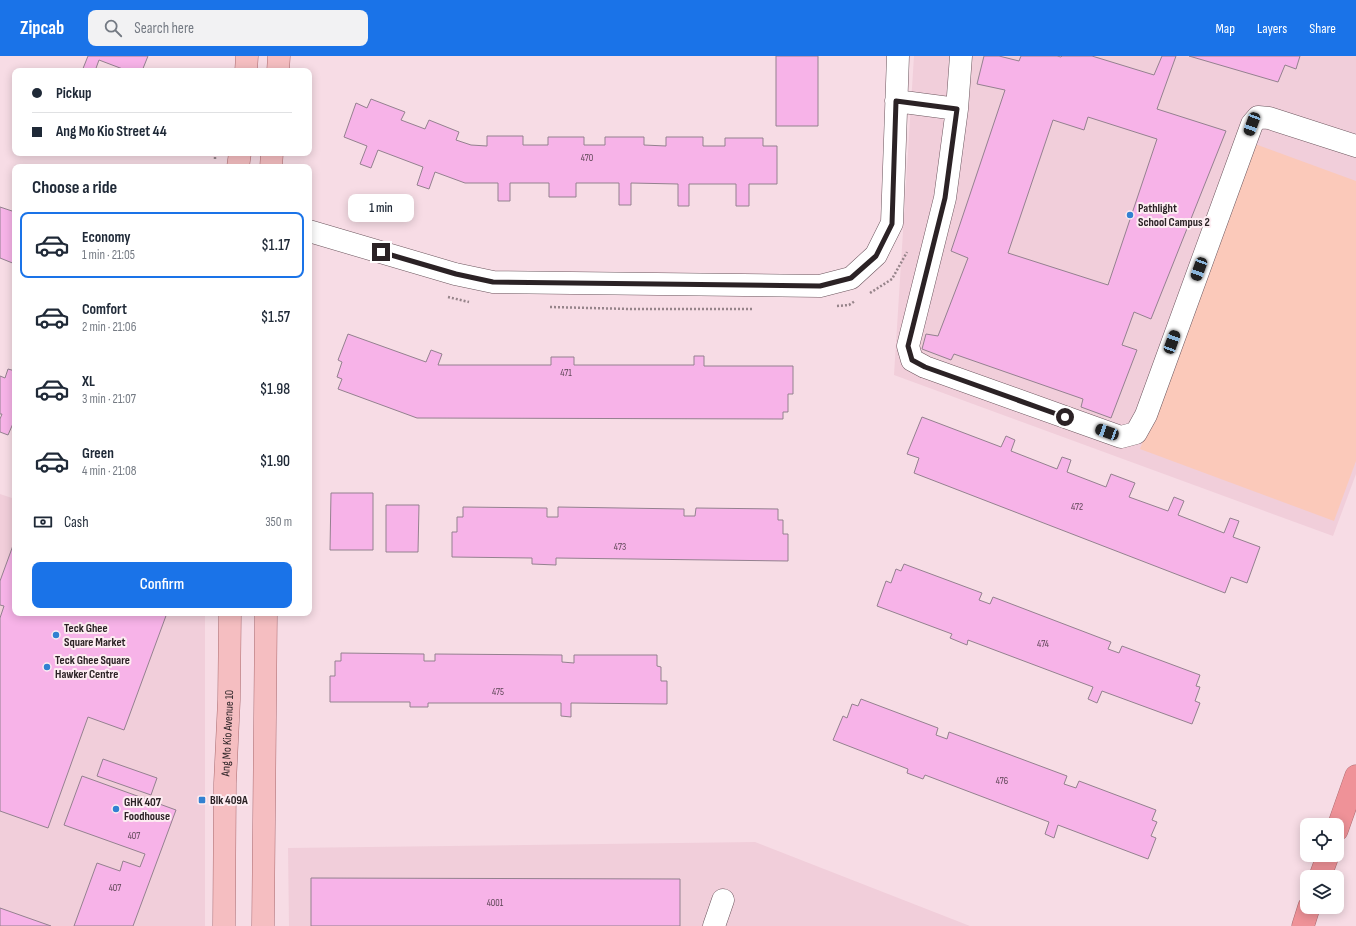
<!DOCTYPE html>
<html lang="en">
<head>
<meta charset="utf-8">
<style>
	:root { --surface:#fff; --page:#f2f2f3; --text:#1f2937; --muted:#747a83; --line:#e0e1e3; --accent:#1a73e8 }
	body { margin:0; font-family:"Sofia Sans Condensed",sans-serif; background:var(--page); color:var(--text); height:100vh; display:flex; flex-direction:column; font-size:15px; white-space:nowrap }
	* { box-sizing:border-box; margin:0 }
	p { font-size:13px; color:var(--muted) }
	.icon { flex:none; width:22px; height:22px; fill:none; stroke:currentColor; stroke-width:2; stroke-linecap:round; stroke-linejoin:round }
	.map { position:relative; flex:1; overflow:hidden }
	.sheet { position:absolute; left:12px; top:108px; width:300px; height:452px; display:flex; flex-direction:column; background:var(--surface); border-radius:8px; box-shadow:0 2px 10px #0003 }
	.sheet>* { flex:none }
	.hud { position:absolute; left:12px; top:12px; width:300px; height:88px; border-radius:8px; box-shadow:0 2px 10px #0003; display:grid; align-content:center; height:88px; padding:0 20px; background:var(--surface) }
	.fabs { position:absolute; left:1300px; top:762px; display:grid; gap:8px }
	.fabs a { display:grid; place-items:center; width:44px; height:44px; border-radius:8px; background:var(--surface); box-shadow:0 2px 10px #0003; font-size:20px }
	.end { position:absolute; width:18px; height:18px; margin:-9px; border:5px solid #2b2225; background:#fff; box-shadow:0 0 0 2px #fff }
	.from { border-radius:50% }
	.bubble { position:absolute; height:28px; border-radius:8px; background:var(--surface); box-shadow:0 2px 10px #0003; font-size:13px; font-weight:600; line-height:28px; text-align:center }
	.car { position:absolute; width:12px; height:24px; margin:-12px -6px; border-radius:5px; box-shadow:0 0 3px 1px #0007; background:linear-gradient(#222 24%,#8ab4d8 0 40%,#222 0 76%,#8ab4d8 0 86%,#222 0) }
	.hud b { display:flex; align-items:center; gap:14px; height:38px; font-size:15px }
	.hud b+b { border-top:1px solid var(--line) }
	.hud i { width:10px; height:10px; background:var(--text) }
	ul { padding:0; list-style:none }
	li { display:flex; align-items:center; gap:12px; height:66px; margin:0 8px 6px; padding:0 12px; border:2px solid transparent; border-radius:8px }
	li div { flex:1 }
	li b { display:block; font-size:15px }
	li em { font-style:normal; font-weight:600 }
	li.active { border-color:var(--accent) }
	li>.icon { width:36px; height:36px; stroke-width:1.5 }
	h2 { padding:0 20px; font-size:18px; line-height:48px }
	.pay { display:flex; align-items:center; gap:10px; height:44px; padding:0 20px; font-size:15px }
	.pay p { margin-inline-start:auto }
	.button { display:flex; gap:8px; margin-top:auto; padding:8px 20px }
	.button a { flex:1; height:46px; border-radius:8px; background:var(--accent); color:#fff; font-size:16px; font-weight:600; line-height:46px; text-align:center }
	header { display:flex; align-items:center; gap:24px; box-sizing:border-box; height:56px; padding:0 20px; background:var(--accent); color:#fff }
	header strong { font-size:19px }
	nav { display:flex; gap:22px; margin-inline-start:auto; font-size:14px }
	.search { width:280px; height:36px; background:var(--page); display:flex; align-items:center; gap:10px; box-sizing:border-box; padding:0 14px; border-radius:8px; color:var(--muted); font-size:15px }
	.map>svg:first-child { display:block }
</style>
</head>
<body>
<header>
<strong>Zipcab</strong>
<div class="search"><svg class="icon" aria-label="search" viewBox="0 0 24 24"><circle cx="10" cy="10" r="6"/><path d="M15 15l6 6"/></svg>Search here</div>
<nav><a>Map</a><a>Layers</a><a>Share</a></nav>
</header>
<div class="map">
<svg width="1356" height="870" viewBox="0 0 1356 870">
	<rect width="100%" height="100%" fill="#f7dce5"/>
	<!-- built -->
	<path fill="#f1ceda" d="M914,0H1356V418L1333,480L894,319Z
		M0,438L15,443V557H205V870H0Z
		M755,786L970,870H289L288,792Z"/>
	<!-- green -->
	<path fill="#fbc9ba" d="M1255,88L1356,125V405L1334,465L1140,393Z"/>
	<!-- building -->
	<path fill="#f7b3e8" stroke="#94818f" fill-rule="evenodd" d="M88,0H148L142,15H128L99,4L95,15H82Z
		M776,0H818V70H776Z
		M984,0H999L1019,5L1021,0H1057L1061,1L1062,0H1092L1154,19L1162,0H1176L1157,53L1226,75L1151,263L1134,256L1122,289L1137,294L1111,362L1081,351L1083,343L954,298L951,304L922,293L926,278L938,280L968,202L951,195L1005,34L977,28ZM1088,61L1157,83L1108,229L1008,197L1053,64L1084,74Z
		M1189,0H1300L1296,13L1285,9L1278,26Z
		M371,43L405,56L401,64L425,73L429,64L459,76L456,84L471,89L487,90V80H523V89H548V81H584V89H605V81H644V89L666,90V81H703V90H725V82H763V90H777V128H749V150H736V128H689V150H678V128L631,127V149H619V127H576V141H549V127H510V145H498V127H465L435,116L429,133L417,129L423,111L378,94L371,112L360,108L367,90L344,81L356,47L367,52Z
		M0,151L15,156V208L0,202Z
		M348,278L426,306L431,294L442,298L438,309H551V301H574V309H694V300H704V310H793V338H788V356H783V363L417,362L338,333L342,323L337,321L342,306L338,304Z
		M8,313L15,315V363L8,379L0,376V363L2,358H0V320L5,322Z
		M922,361L1001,391L1006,380L1015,384L1011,395L1057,413L1062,401L1071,404L1067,416L1106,431L1111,418L1135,427L1129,441L1168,455L1174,441L1184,445L1178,459L1224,477L1230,462L1239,465L1233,481L1260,491L1247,527L1231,521L1225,537L914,417L919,402L907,398Z
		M331,437H373V494H330Z
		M386,449H419L418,496H386Z
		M463,451L547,452V461H558V451L684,453V460H695L696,452L778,453V464H783V478H788V505L556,502V509L532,508V502L452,501V476H457V461H463Z
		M15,484V557H167L124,674L88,661L48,772L0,755V562L4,550L0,549V525Z
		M904,508L982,537L979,544L990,548L993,541L1111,586L1108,593L1119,597L1122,590L1200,619L1196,630L1200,631L1195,645L1200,647L1192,668L1102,635L1097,647L1088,643L1093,631L968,584L967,589L950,582L952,578L877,550L886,525L891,527L896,513L901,515Z
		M341,597L424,598V605H435V598L562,599V606L574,607V599H657V610L661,611V625H667V648L571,647V661L561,660V647H428V651H410V646H330V620H335V605H341Z
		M861,643L938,672L936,679L947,683L949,676L1067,720L1064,728L1076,732L1079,725L1156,754L1152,764L1157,766L1151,780L1156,782L1148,803L1058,769L1054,782L1045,778L1049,766L925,719L923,723L907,717L908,713L833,684L843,660L847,662L852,648L858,650Z
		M103,703L157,722L151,739L97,720Z
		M82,720L176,754L133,870H74L97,807L120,815L123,805L140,811L145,798L64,769Z
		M311,822L680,823V870H311Z
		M0,852L51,870H0Z"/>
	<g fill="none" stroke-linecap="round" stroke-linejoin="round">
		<defs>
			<path id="minor" d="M961,0L957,53L945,142L908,290L912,304L925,311L1121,381L1136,377L1146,359L1252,68L1258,61L1269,62L1356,90
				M896,45L957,53
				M309,175L455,218L493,226L820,230L851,222L876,199L892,167L898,0
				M714,870L723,844"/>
			<g id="major">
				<path d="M246,15L247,0"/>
				<path d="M278,15L279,0"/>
				<path d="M238,111L240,97"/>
				<path d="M271,111L272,97"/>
				<path id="s1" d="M224,870L225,727L229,644L230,557"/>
				<path d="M263,870L266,557"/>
			</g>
			<path id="highway" d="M1337,774L1356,720
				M1320,821L1328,799
				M1303,870L1309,851"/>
		</defs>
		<!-- minor casing -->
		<use href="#minor" stroke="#6b555d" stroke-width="23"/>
		<!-- major casing -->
		<use href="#major" stroke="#aa6b70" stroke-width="23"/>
		<!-- highway casing -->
		<use href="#highway" stroke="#aa6b70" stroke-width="23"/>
		<!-- path -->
		<path stroke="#96848a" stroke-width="2.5" stroke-dasharray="2 2" stroke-linecap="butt" d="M215,103V97
			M870,237L892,223L907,196
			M448,241L469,246
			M837,250L849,249L855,245
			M550,251L630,253H753"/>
		<!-- minor -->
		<use href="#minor" stroke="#fff" stroke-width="22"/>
		<!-- major -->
		<use href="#major" stroke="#f5bec1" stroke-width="22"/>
		<!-- highway -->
		<use href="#highway" stroke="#ef9298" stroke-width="22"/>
	</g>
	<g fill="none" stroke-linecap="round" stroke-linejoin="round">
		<!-- route -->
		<path stroke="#2b2225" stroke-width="5" d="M381,196L456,218L493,226L820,230L851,222L876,200L892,168L896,45L957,53L945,142L908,290L912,304L925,311L1065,361"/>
	</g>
	<!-- markers -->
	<g fill="#3281d1" stroke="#fdedf2" stroke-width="1.5">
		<circle cx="1130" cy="159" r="4"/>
		<circle cx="56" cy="579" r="4"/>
		<circle cx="47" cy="611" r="4"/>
		<rect x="198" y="740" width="8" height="8" rx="2"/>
		<circle cx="116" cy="753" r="4"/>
	</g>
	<g text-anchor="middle" stroke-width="4" stroke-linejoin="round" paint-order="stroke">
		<!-- number labels -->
		<g font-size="10" fill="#5e4656">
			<text x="587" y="105">470</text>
			<text x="566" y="320">471</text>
			<text x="1077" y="454">472</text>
			<text x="620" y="494">473</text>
			<text x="1043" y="591">474</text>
			<text x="498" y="639">475</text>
			<text x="1002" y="728">476</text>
			<text x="134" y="783">407</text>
			<text x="115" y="835">407</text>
			<text x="495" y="850">4001</text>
		</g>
		<!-- poi labels -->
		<g font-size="12" font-weight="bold" fill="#2b2225" stroke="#fdedf2" text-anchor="start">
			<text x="1138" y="156">Pathlight<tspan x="1138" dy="14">School Campus 2</tspan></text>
			<text x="64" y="576">Teck Ghee<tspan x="64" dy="14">Square Market</tspan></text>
			<text x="55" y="608">Teck Ghee Square<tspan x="55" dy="14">Hawker Centre</tspan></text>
			<text x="210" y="748">Blk 409A</text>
			<text x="124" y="750">GHK 407<tspan x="124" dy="14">Foodhouse</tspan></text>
		</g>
		<!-- street labels -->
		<g font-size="12" fill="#2b2225" stroke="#fdedf2">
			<text dy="4" stroke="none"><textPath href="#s1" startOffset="193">Ang Mo Kio Avenue 10</textPath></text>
		</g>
	</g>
</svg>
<div class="fabs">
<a><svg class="icon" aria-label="locate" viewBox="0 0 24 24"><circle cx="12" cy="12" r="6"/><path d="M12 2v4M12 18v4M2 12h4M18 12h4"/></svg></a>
<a><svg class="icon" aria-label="layers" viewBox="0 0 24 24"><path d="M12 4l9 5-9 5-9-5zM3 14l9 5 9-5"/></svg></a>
</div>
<i class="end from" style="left:1065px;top:361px"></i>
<i class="end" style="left:381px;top:196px"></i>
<div class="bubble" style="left:348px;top:138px;width:66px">1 min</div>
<i class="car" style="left:1252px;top:68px;rotate:200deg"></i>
<i class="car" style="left:1199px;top:213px;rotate:200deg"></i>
<i class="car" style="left:1172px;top:286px;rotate:20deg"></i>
<i class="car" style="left:1107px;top:376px;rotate:290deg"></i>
<div class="hud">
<b><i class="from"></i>Pickup</b>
<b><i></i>Ang Mo Kio Street 44</b>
</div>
<section class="sheet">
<h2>Choose a ride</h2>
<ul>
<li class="active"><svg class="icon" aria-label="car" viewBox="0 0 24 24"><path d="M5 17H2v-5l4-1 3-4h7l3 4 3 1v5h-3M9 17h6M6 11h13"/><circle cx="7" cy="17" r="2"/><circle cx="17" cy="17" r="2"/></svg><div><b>Economy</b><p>1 min · 21:05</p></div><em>$1.17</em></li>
<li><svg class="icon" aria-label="car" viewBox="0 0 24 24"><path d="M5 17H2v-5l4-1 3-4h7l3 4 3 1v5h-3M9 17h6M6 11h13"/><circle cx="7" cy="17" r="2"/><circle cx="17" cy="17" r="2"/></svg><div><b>Comfort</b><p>2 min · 21:06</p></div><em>$1.57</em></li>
<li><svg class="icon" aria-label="car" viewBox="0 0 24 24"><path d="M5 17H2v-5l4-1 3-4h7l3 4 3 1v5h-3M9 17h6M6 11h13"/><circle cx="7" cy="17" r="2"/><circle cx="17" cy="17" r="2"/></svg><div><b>XL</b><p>3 min · 21:07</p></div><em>$1.98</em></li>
<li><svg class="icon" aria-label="car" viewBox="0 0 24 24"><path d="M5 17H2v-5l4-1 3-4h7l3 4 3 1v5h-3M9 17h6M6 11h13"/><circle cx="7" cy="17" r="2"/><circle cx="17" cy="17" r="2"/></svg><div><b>Green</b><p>4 min · 21:08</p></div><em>$1.90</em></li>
</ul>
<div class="pay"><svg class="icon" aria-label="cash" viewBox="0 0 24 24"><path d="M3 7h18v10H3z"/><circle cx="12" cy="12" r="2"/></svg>Cash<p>350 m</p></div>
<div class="button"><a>Confirm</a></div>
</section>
</div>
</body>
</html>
